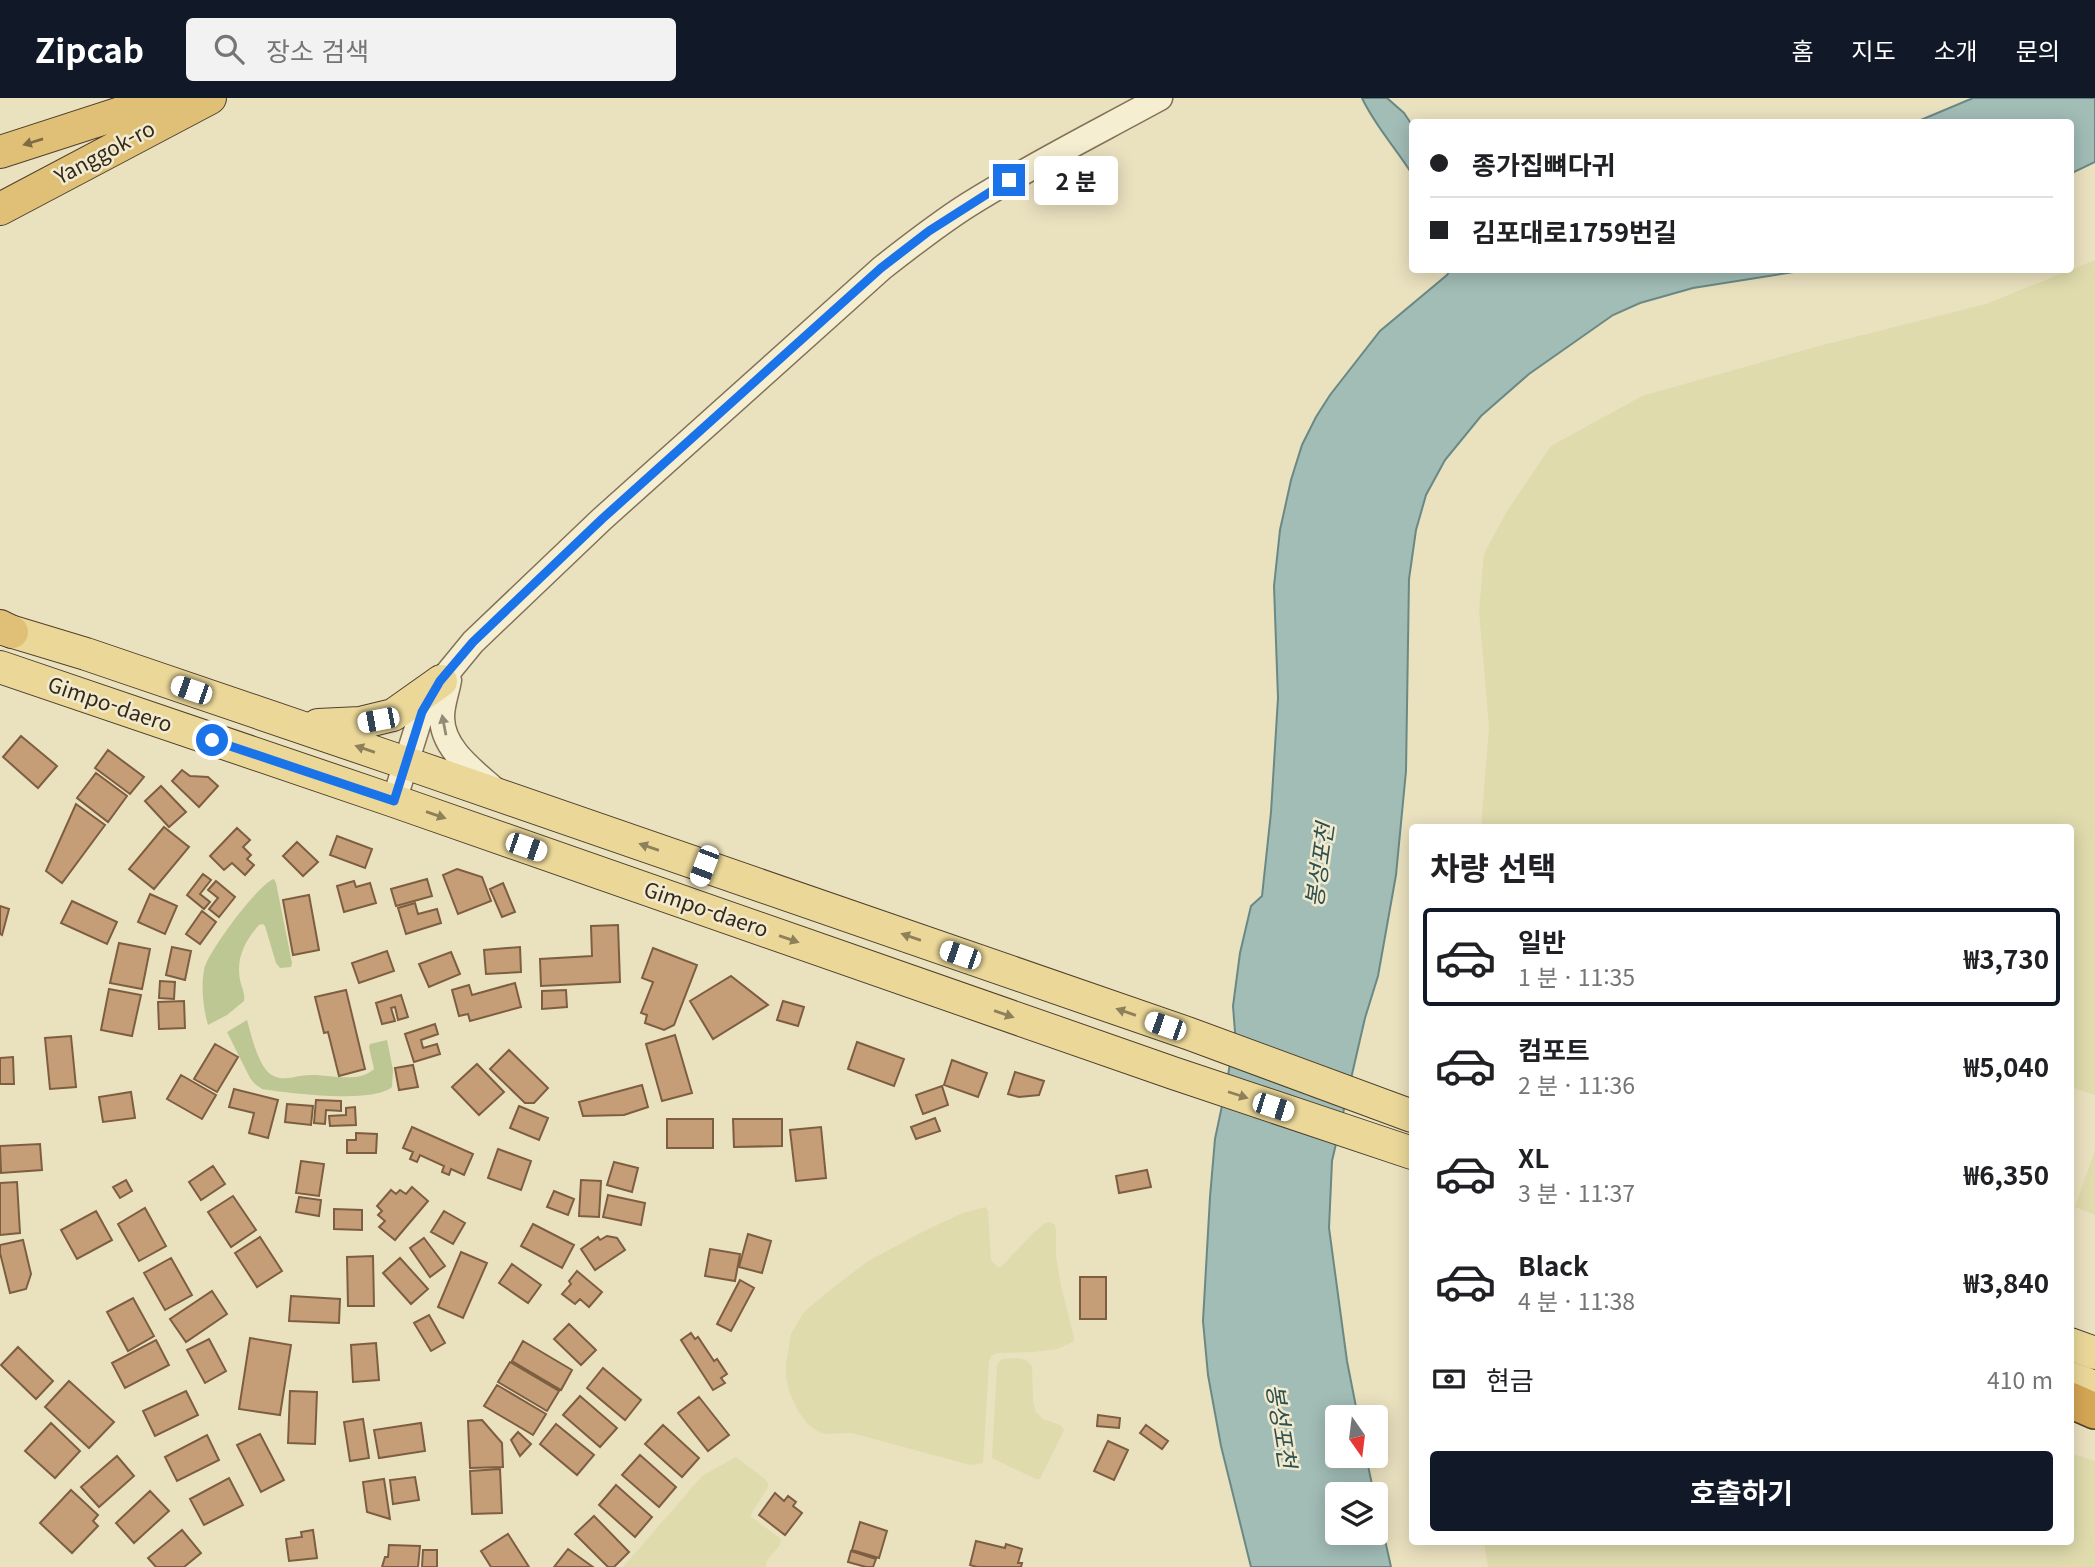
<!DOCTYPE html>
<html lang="ko">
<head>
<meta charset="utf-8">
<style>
	:root { --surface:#fff; --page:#f2f2f2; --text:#202124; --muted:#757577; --line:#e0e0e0; --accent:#111827 }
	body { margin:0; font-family:Georgia,"Noto Sans KR",serif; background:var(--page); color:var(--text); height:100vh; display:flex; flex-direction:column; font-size:26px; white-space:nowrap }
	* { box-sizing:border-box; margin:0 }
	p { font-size:23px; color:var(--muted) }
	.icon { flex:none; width:38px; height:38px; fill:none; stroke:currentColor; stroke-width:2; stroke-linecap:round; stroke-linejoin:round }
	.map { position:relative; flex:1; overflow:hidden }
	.sheet { position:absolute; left:1409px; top:726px; width:665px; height:721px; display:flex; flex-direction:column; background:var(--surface); border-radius:7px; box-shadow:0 4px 18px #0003 }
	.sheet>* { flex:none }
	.guide { position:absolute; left:1409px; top:21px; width:665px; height:154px; border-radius:7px; box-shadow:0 4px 18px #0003; display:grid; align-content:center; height:154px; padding:0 21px; background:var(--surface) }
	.needle { width:46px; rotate:166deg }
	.fabs { position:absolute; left:1325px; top:1307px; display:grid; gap:14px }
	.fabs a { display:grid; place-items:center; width:63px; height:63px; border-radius:7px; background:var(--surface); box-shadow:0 4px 18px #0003; font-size:35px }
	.end { position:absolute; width:32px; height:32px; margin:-16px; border:9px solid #1a73e8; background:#fff; box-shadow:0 0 0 4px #fff }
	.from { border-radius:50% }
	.bubble { position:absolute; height:49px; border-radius:7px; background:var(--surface); box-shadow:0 4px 18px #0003; font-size:23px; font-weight:700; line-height:49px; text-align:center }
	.car { position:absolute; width:21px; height:42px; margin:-21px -10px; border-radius:9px; box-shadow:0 0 5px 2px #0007; background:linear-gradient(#fff 24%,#345 0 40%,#fff 0 76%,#345 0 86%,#fff 0) }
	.guide b { display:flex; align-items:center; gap:24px; height:66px; font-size:26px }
	.guide b+b { border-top:2px solid var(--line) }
	.guide i { width:18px; height:18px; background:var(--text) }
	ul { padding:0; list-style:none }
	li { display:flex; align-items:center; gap:21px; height:98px; margin:0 14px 10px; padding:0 7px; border:4px solid transparent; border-radius:7px }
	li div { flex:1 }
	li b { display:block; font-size:26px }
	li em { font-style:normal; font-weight:700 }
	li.current { border-color:var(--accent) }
	li>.icon { width:63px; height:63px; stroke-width:1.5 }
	h2 { padding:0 21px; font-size:32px; line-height:84px }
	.pay { display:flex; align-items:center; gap:18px; height:77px; padding:0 21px; font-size:26px }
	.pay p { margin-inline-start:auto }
	.action { display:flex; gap:14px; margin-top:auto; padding:14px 21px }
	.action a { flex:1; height:80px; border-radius:7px; background:var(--accent); color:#fff; font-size:28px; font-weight:700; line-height:80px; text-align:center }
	header { display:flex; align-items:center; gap:42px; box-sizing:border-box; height:98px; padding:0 35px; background:var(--accent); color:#fff }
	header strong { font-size:33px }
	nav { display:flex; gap:38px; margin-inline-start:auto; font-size:24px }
	.search { width:490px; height:63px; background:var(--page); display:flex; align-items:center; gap:18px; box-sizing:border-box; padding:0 24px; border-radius:7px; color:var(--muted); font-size:26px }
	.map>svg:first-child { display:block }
</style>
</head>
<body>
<header>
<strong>Zipcab</strong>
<div class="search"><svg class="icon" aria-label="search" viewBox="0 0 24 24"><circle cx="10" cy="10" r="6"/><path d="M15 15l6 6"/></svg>장소 검색</div>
<nav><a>홈</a><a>지도</a><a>소개</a><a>문의</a></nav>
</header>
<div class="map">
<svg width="2095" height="1469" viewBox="0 0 2095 1469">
	<rect width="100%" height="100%" fill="#eae1bf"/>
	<!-- farmland -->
	<path fill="#dfdbad" d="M2095,162V997L2070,989V730H1481L1489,629L1479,513L1484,456L1507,413L1551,348L1642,298L1819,248L1986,206Z
		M2095,1052V1117L2075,1109Z
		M985,1109L988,1113L991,1162L997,1169H1001L1033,1135L1044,1126L1049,1124L1054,1126L1056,1131V1158L1061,1188L1074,1240L1073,1244L1057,1251L1033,1254L997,1255L991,1258L989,1264L983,1365L971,1367L963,1365L852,1335L825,1336L817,1333L807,1325L798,1313L789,1293L786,1279V1266L791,1236L804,1214L825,1196L868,1163L928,1131L963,1115Z
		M1018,1260L1026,1262L1032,1268L1033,1304L1036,1314L1043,1321L1060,1327L1064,1332L1040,1381H1036L992,1360L997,1267L1002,1261Z
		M2070,1355L2095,1363V1469H1488L1484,1444H2070Z
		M736,1359L766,1382L768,1386V1389L750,1418L781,1441L780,1447L766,1464V1469H623L702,1378Z"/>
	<!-- green -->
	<path fill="#bdc794" d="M274,781L276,785L292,865L291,869L280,870L276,865L265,828L263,826L259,827C243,845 235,863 241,886C243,893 245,896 244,903L227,917L208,927C203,910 201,889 204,872C206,856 260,784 274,781Z
		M247,922C251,936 257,963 268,974C280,986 296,977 310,977C329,976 358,986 374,971L369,949L370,946L387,942L393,972L392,989C372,1006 288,995 262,991L255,986L250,980L227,934Z"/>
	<!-- water -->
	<path fill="#a2bcb6" stroke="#6a8984" stroke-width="2" d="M1362,0H1387L1404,15L1412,27V76C1396,50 1375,28 1362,0Z
		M1973,0H2095V64L2070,76V24H1916Z
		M1450,172H1806L1693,190L1640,205L1613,217L1529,276L1481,318L1445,362L1426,397L1416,432L1409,481L1406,673L1396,777L1378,878L1365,920L1332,1063L1329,1130L1347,1263L1358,1319L1337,1320V1358H1366L1374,1396H1337V1435H1376V1401L1391,1469H1251L1221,1348L1208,1277L1203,1223L1210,1099L1215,1041L1227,984L1235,934L1233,908L1240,855L1251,808L1262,798L1271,714L1278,600L1274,488L1280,432L1291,382L1302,347L1316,319L1330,297L1380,233L1447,177Z"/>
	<!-- building -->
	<path fill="#c59e78" stroke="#7e5e41" stroke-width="2" d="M21,638L57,668L38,690L3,659Z
		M108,652L144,679L130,696L95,670Z
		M182,672L190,678L208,679L218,688L199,709L172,683Z
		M96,675L127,698L108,724L77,700Z
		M161,688L186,714L169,729L145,703Z
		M76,706L105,727L62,785L46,773Z
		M164,729L189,749L154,791L129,771Z
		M237,730L250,742L243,749L251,757L247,761L254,767L245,777L232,765L224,772L210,758Z
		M337,738L372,751L365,770L330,757Z
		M297,744L318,764L303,778L283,758Z
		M457,771L482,779L491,803L458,816L443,777Z
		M203,776L211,782L200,796L210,804L204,811L187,797Z
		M427,781L432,798L396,808L391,791Z
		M216,783L235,799L219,819L209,811L218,800L208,792Z
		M354,783L356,789L370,785L376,805L344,814L337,788Z
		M503,785L515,814L502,819L490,791Z
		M150,796L177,808L165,836L138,824Z
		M309,797L319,852L293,857L283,802Z
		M72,803L117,824L107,846L61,825Z
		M415,805L418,816L437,811L441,825L406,836L398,810Z
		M0,808L9,811L2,837L0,836Z
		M202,813L216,824L200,846L186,836Z
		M618,827L620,884L541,888L540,861L592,858L591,828Z
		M119,845L150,851L142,891L110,885Z
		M172,849L191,853L185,882L166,877Z
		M520,849L521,874L486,876L484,852Z
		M653,850L697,867L674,927L664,932L645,925L647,917L641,915L653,884L642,880Z
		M387,853L394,873L359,885L352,865Z
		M451,854L460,876L429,889L419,866Z
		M731,878L768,907L713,941L690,903Z
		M160,883L175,884L174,901L159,900Z
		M515,885L521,909L470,923L468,916L459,918L452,892L469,887L472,897Z
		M109,891L141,897L132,938L101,932Z
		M346,892L365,971L339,978L328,934L324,935L315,899Z
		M566,892L567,909L542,911V893Z
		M401,897L408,919L398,922L395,909L391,910L395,923L382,926L376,905Z
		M184,903L185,930L159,931L158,904Z
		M783,903L804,909L798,928L777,922Z
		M435,926L438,936L421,942L423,950L437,946L440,956L414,964L405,936Z
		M675,937L692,995L662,1003L646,946Z
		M71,938L76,989L50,991L45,940Z
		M857,944L904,961L894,988L848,971Z
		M215,946L238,959L217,994L194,981Z
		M509,952L548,990L534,1005H525L490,971Z
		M13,959L14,986H0V960Z
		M952,962L987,975L978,999L944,987Z
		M477,966L504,994L479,1017L452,989Z
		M413,967L418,989L399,992L395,970Z
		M1015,974L1044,983L1039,997L1019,999L1008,996Z
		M181,977L216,997L202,1021L167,1001Z
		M642,987L648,1009L624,1017L583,1018L579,1004Z
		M942,988L948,1007L923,1016L916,997Z
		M234,991L278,1002L268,1040L249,1035L254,1015L229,1009Z
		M131,994L135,1020L103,1024L99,999Z
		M316,1002L341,1003V1013L326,1012L325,1026L314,1025Z
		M287,1006L313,1008L311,1027L285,1024Z
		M519,1008L548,1020L539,1042L510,1030Z
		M355,1009L356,1027L330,1028L329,1018L346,1017V1010Z
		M935,1020L940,1033L916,1041L911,1029Z
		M667,1021H713V1050H667Z
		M733,1021H782V1048L734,1049Z
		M412,1029L473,1056L464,1077L451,1071L449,1077L442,1074L444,1068L420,1057L417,1064L410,1061L413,1054L403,1050Z
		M821,1029L826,1080L796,1083L790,1032Z
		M356,1035L377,1036L376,1055H347V1042H356Z
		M40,1046L42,1072L1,1075L0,1048Z
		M498,1051L531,1063L521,1092L488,1080Z
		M301,1063L324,1066L319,1098L296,1095Z
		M614,1064L638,1070L632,1094L607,1087Z
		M213,1068L225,1086L201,1102L189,1084Z
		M1147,1072L1151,1089L1119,1095L1116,1078Z
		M126,1082L132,1093L120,1100L113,1089Z
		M581,1082L601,1083L599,1119L579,1118Z
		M17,1084L20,1135L0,1137V1085Z
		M412,1089L428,1103L395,1142L379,1129L385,1123L378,1117L382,1113L377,1108L391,1092L396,1096L400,1092L406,1096Z
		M554,1093L574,1101L568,1117L547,1109Z
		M608,1097L645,1105L641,1127L603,1119Z
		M233,1098L256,1132L231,1149L208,1114Z
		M299,1099L321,1102L319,1118L296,1114Z
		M145,1110L166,1148L139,1163L118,1126Z
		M334,1111L362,1112V1132L334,1131Z
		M96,1113L112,1142L77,1161L61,1132Z
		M444,1113L465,1125L453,1146L431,1134Z
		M533,1126L574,1147L562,1170L521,1148Z
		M748,1136L771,1143L762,1175L739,1169Z
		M607,1138L617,1140L625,1152L595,1172L581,1151L598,1139L600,1142Z
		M260,1139L282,1173L257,1189L235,1155Z
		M424,1140L445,1168L430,1179L410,1150Z
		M23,1142L31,1176L26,1191L10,1195L0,1155V1147Z
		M710,1151L740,1156L735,1183L705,1178Z
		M461,1154L487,1165L463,1220L438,1209Z
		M373,1158L374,1208H348L347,1159Z
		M171,1160L192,1197L165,1212L144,1175Z
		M400,1160L428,1191L411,1206L383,1175Z
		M512,1166L541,1187L528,1205L499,1185Z
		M577,1173L602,1194L589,1209L580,1201L575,1206L562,1196L571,1186L569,1183Z
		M1080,1179H1106V1221H1080Z
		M740,1182L754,1190L731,1233L717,1226Z
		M212,1193L227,1216L186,1244L170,1221Z
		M291,1198L340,1201L339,1225L289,1223Z
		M133,1200L154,1238L128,1253L107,1214Z
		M429,1217L445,1245L431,1253L414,1225Z
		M569,1226L596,1252L581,1267L554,1241Z
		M691,1235L695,1241L698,1239L714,1263L717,1261L727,1276L721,1280L725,1285L713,1292L681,1242Z
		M250,1240L291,1247L280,1317L239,1311Z
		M209,1241L226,1273L205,1285L187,1252Z
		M156,1242L169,1267L125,1290L112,1265Z
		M523,1243L572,1272L561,1292L512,1263Z
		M376,1245L379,1282L353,1284L351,1247Z
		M18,1249L53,1283L36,1301L1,1267Z
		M510,1264L559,1293L547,1313L498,1284Z
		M603,1270L641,1302L625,1322L587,1290Z
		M69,1283L114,1324L89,1350L45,1309Z
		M497,1287L546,1316L533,1337L484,1308Z
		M186,1293L198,1317L155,1338L143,1313Z
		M290,1293L317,1294L315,1346L288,1345Z
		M580,1298L617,1330L600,1349L563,1317Z
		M699,1299L729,1337L708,1353L678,1315Z
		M1098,1317L1120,1320L1119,1330L1097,1328Z
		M363,1321L369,1360L350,1363L344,1324Z
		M482,1322L502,1345L503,1369L470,1370L468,1323Z
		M51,1325L80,1353L55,1380L25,1353Z
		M421,1325L425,1353L379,1360L374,1332Z
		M556,1326L594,1357L577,1377L540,1346Z
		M663,1327L699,1360L682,1379L645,1346Z
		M1146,1327L1168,1343L1162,1351L1140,1335Z
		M518,1334L531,1346L520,1358L511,1342Z
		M260,1336L284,1382L261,1394L237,1347Z
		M207,1337L219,1362L177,1383L165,1359Z
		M1108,1343L1128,1352L1114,1382L1094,1373Z
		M640,1357L676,1389L659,1409L622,1377Z
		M117,1358L134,1378L99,1409L81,1389Z
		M500,1371L502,1415L472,1416L470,1373Z
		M415,1379L419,1402L393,1406L390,1382Z
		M229,1380L243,1407L204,1427L190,1401Z
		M384,1381L390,1421L367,1414L363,1384Z
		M616,1387L652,1419L635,1439L599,1407Z
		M71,1392L98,1417L93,1423L98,1428L72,1455L40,1425Z
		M150,1393L169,1413L134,1445L116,1425Z
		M775,1395L784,1403L788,1398L796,1404L793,1408L802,1415L785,1437L759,1417Z
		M594,1418L629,1454L614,1469H608L575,1436Z
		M860,1424L887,1433L879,1460L852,1452Z
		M182,1432L201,1455L184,1469H156L148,1460Z
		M313,1432L317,1460L289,1463L286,1441L302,1439L301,1434Z
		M508,1436L529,1469H491L481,1453Z
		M976,1443L1005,1450L1006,1446L1022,1451L1018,1465H1022L1021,1469H977L970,1467Z
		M389,1447L420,1448L418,1469H382L385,1459H388Z
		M568,1451L593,1469H554Z
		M423,1452H437V1469H422Z
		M851,1453L876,1461L873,1469H866L848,1464Z"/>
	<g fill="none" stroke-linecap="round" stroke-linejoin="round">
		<defs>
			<path id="tertiary" d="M449,582C447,594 442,606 442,619C442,651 474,673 495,692
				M394,703L422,614L441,583L473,544L602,421L882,170C910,148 938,126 968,107C1030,68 1096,35 1160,0"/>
			<path id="primary" d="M0,530L86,556L406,665L1190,936L1412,1018
				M0,569L394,703L1173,975L1412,1055
				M318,627L360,625L393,617L441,583
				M2070,1246L2095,1255
				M2070,1280L2095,1289"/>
			<path id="trunk" d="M0,54L167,0
				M0,111L210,0
				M0,528L12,534"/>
			<path id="motorway" d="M2070,1302L2095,1313"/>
		</defs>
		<!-- tertiary casing -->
		<use href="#tertiary" stroke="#817259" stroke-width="27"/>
		<!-- primary casing -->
		<use href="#primary" stroke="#4f402d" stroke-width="34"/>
		<!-- trunk casing -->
		<use href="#trunk" stroke="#4f402d" stroke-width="34"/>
		<!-- motorway casing -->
		<use href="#motorway" stroke="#4f402d" stroke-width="38"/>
		<!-- tertiary -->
		<use href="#tertiary" stroke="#f6eed1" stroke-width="24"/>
		<!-- primary -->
		<use href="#primary" stroke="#ebd899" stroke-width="32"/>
		<!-- trunk -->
		<use href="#trunk" stroke="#e0c076" stroke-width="32"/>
		<!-- motorway -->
		<use href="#motorway" stroke="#d4a754" stroke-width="35"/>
	</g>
	<!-- one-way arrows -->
	<defs><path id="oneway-solid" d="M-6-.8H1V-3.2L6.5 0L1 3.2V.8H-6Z" transform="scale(1.75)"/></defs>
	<use fill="#806c44" href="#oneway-solid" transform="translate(33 44) rotate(163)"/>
	<use fill="#948b76" href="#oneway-solid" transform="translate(444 627) rotate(-101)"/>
	<g fill="#8e805a">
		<use href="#oneway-solid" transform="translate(365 651) rotate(-161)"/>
		<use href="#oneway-solid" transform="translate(436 717) rotate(19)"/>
		<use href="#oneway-solid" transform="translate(649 749) rotate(-161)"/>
		<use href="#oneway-solid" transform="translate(911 839) rotate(-161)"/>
		<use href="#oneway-solid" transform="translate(789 841) rotate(19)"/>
		<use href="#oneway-solid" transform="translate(1126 914) rotate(-161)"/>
		<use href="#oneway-solid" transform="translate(1004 916) rotate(19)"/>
		<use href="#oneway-solid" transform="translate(1238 997) rotate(18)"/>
	</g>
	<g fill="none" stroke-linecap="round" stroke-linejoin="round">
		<!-- route -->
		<path stroke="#1a73e8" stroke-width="9" d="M212,642L394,703L422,614L440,583L473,544L602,421L881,170L929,133L1009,82"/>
	</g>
	<g text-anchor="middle" stroke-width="5" stroke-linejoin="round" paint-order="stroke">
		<!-- street labels -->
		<g font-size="21" fill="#32281c" stroke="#f2eace">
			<text transform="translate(105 55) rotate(-28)" y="7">Yanggok-ro</text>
			<text transform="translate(110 607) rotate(19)" y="7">Gimpo-daero</text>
			<text transform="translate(706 812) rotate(19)" y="7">Gimpo-daero</text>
		</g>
		<!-- water labels -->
		<g font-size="23" font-style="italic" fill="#2d5050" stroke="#f2eace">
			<text transform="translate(1320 767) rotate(-82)" y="8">봉성포천</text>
			<text transform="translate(1281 1328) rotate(81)" y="8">봉성포천</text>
		</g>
	</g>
</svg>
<div class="fabs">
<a><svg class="needle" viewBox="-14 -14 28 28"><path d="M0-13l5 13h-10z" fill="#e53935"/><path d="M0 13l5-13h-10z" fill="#757577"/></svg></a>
<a><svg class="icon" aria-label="layers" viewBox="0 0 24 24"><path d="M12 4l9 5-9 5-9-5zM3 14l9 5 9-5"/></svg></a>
</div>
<i class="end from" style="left:212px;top:642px"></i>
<i class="end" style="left:1009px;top:82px"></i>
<div class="bubble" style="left:1034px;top:58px;width:84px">2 분</div>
<i class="car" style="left:191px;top:592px;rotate:289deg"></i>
<i class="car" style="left:378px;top:622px;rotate:259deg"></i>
<i class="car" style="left:526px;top:749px;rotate:109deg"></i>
<i class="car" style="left:704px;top:768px;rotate:201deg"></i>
<i class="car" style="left:960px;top:857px;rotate:289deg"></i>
<i class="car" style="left:1165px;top:928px;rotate:289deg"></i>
<i class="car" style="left:1273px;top:1009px;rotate:108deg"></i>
<div class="guide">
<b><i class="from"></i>종가집뼈다귀</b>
<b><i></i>김포대로1759번길</b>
</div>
<section class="sheet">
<h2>차량 선택</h2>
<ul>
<li class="current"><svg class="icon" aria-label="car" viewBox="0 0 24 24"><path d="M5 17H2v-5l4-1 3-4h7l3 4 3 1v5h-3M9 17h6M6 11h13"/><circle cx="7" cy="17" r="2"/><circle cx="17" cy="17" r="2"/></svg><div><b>일반</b><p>1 분 · 11:35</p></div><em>₩3,730</em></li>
<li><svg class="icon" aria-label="car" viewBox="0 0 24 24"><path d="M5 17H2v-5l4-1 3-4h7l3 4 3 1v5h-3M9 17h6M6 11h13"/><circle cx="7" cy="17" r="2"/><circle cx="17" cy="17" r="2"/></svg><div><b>컴포트</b><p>2 분 · 11:36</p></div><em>₩5,040</em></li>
<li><svg class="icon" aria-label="car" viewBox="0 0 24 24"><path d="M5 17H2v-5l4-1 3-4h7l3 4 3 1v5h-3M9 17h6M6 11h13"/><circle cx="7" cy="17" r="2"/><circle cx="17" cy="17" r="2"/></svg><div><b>XL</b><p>3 분 · 11:37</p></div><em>₩6,350</em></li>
<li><svg class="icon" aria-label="car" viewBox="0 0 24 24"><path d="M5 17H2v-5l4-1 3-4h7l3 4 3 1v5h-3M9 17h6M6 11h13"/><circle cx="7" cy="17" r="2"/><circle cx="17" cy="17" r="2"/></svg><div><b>Black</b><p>4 분 · 11:38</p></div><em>₩3,840</em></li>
</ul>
<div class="pay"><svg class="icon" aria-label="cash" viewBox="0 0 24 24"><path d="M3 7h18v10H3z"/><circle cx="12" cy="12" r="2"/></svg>현금<p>410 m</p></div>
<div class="action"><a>호출하기</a></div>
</section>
</div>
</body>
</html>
